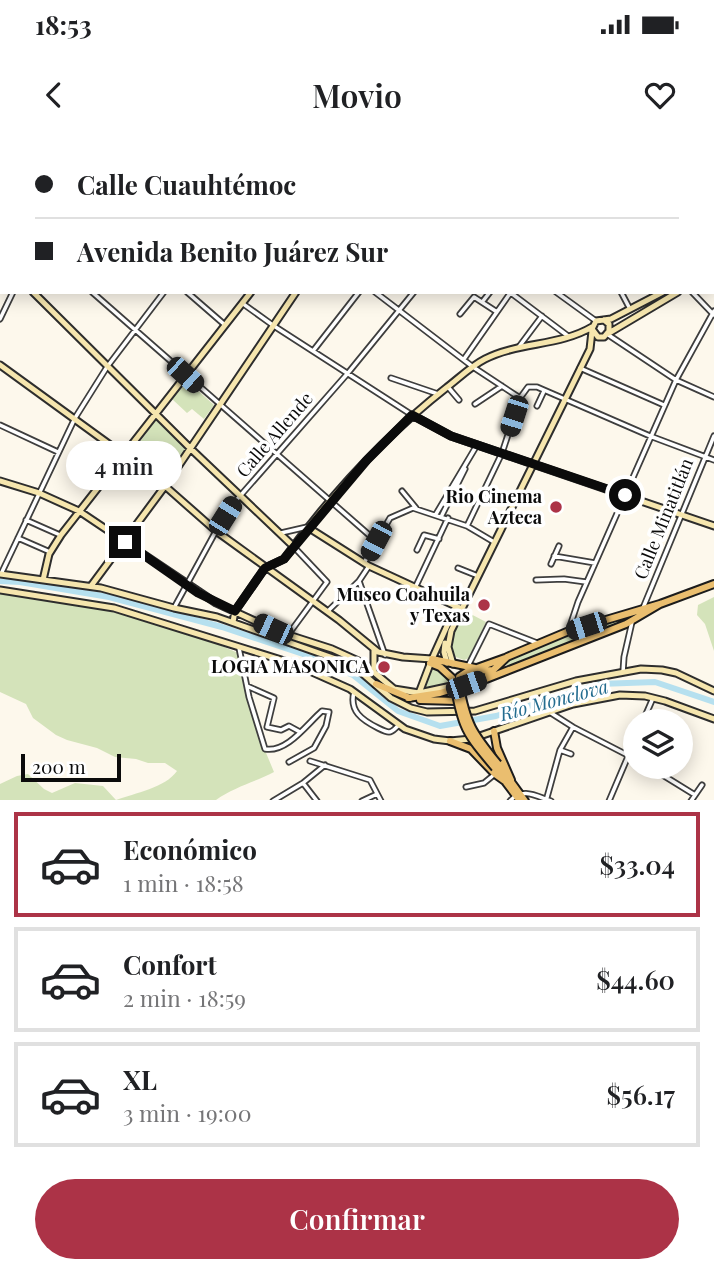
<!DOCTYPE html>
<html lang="es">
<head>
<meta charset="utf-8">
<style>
	:root { --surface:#fff; --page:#f2f2f2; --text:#202124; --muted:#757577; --line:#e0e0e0; --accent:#ac3347 }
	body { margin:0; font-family:"Playfair Display",serif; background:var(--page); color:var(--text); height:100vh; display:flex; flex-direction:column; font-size:26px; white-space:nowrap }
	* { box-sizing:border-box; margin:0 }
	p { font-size:23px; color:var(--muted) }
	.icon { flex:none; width:38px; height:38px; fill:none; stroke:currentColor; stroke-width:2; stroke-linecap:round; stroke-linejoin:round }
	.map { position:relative; height:660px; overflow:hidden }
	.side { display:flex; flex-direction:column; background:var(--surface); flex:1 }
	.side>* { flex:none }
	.guide { position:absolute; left:0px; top:0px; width:714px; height:154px; box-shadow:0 4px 18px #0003; display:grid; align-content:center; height:154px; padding:0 35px; background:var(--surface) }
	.fabs { position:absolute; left:623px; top:569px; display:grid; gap:14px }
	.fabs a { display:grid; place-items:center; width:70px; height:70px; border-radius:50%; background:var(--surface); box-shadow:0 4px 18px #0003; font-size:35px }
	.scale { position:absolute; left:21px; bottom:18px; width:100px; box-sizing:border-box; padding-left:7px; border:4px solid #0b0b0b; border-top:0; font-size:19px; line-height:24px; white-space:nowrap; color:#0b0b0b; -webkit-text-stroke:5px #fff; paint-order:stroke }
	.end { position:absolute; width:32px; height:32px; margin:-16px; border:9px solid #0b0b0b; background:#fff; box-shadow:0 0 0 4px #fff }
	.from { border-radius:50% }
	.bubble { position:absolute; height:49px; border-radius:24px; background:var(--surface); box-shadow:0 4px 18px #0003; font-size:23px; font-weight:600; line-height:49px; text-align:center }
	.car { position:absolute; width:21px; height:42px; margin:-21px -10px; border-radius:9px; box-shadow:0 0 5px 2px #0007; background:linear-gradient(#222 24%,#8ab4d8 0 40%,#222 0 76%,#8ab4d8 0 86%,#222 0) }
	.guide b { display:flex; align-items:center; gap:24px; height:66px; font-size:26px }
	.guide b+b { border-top:2px solid var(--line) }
	.guide i { width:18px; height:18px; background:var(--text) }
	ul { padding:12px 0 0; list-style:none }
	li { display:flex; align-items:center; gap:21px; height:105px; margin:0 14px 10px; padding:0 21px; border:4px solid var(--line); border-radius:0px }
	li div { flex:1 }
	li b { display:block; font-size:26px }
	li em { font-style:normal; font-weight:600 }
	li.on { border-color:var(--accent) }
	li>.icon { width:63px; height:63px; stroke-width:1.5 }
	.button { display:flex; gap:14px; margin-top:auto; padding:14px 35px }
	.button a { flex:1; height:80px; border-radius:42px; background:var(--accent); color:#fff; font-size:28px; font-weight:600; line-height:80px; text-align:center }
	.status { display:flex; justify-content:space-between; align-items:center; height:49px; padding:0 35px; background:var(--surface); direction:ltr }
	.status svg { height:19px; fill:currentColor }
	header { display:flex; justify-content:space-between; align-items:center; height:91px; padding:0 35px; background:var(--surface); font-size:32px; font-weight:600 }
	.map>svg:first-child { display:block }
</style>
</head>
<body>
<div class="status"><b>18:53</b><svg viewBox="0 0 49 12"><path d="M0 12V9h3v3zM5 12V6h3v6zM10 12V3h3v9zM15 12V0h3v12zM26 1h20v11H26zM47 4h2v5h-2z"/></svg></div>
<header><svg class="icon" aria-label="back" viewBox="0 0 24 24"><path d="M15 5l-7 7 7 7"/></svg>Movio<svg class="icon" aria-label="heart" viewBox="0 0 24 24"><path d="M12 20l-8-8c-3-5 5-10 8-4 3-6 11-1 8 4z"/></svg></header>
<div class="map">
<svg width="714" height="661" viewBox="0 0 714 661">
	<rect width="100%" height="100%" fill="#fdf8ec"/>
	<!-- green -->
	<path fill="#d4e3ba" d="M186,240L214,265L204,279L192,269L187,273L172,259Z
		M156,280L187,309L164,342L131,314Z
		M0,453C82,464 162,478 238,513L259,596L274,632C255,642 234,647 216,660H0V644L17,636L28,634L44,649L52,653L75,643L103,646L116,660C135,653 165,648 177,631L165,623H148L136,619L115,617L97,608L67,600L56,595L33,578L26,564L0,552Z
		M714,457V511L705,484L697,475L698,465Z
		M463,470L486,482L469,518L464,520L453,516L450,501Z
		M620,476L624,478L623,483L510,527L506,524L508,519Z
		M433,526L450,538L451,545L422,551Z"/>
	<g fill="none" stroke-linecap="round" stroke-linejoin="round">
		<!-- river -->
		<path stroke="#b6e0ef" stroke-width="6" d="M0,441L20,442L109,457L222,487L303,514L353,535L398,571L440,586L496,576L599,544L655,542L714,562"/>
		<defs>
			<path id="street" d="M16,0L18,2
				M108,0L110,2
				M184,0L186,2
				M344,0L346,2
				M482,0L485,2
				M613,0L615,2
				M694,0L698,2
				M52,2L55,0
				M211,2L213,0
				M277,2L278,0
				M537,2L538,0
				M628,2L630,0
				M708,2L709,0
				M712,6L714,7
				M0,34L2,33
				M0,72L2,73
				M712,73L714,75
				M92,152L376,401
				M187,152L225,185
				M375,152L473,227L520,258
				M556,152L596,181
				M621,152L630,169
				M692,152L714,175
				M511,153L568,196
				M483,161L490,152
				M242,163L274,186L412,275
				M460,174L474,157L497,172
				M0,179L13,152
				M607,194L676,240L714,257
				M518,208L542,176
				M313,211L359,152
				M464,219L511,152
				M580,228L664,265
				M391,238L438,254
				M448,247L459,260
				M475,264L502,246
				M537,266L544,251
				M0,285L58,312
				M402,351L416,368
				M436,374L477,305
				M442,375L465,329
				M26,380L60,395
				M467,386L502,313L520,258L528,247H537L650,296L714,320
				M281,393L307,387
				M18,398L50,412
				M417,410L424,395L439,399
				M554,416L595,423
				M364,423L390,378L413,368L467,386L494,402
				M551,424L559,406
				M458,428L478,436
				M1,434L75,278L107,227L164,152
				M536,440L564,439L586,442
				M359,441L385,515
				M415,448L448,378
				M174,468L216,391L233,364L348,233L414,152
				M643,468L714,296
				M328,471L359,441L369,426
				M569,489L578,462L676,240L714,171
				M288,495L327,442L293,406
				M239,508L249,557L265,609C287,613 307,584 322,571L329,572L326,586L314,608L289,622
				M468,526L489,484L537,503
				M623,532L624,517L632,482
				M247,546L274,558L267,587L281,590L289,586L300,592
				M354,552C349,571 362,580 378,588C380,589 387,592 389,592C393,592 396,587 399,585
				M551,573L573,587L635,619
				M643,581L653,558
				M560,610L571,614
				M310,621L370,640L381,661
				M648,626L695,655
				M303,643L317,661
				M466,647L484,643L495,634
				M273,661L303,643L325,625
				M362,661L377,654
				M510,661C522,647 536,656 551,661
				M546,661L560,610L573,587
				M609,661L635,600
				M691,661L702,645"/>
			<path id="secondary" d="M369,2L371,0
				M398,2L399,0
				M712,118L714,116
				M0,119L2,121
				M712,127L714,125
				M33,152L190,308L293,406
				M604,180L609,184V191L604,197H598L592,189L596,181L611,179L663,152
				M609,193L678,152
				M0,225L124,315L165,346L216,391L339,480L378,512L403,517L432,519
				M412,275L451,296L714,386
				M0,341L39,353L79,371L216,463L279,492L332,509L363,523L394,549L419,553L456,545
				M309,388L369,426L462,469
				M0,434L101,448L174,468L217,477L336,519L362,533L391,558L411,568L427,572L475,571L576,541L641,529L662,530L676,533L714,551
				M43,440L49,414L61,395L251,152
				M91,446L165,346L296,152
				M0,450L114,468L294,524L350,549L405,589L434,599L450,601L471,599L573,564L620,555L645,556L665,561L714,579
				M233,482L235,471L262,432L267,427L284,419C330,356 385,296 446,248C458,239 471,226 485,219C518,202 560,206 592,187
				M445,503L444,512L447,523
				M453,524L448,507L451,491L590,209L592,191
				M374,530V509
				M419,553L432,519L456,466"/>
			<path id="primary" d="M432,519L475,528
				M430,523L440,527L452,538
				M477,528L505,518
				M488,535L507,517L569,491L660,464L714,444
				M459,543V537L468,531L493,530
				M376,544L410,558
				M408,558L440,553L486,539L626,484L660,464
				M420,560L457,561
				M494,591L497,608L511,640
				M450,601L471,609L495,634L509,644
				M498,624L525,661
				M495,628L520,661"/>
		</defs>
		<!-- street casing -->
		<use href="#street" stroke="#3e3e3e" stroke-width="7"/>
		<!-- secondary casing -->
		<use href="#secondary" stroke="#2d2d2d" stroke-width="9"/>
		<!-- primary casing -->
		<use href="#primary" stroke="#1c1c1c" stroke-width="10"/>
		<!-- street -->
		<use href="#street" stroke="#fff" stroke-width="3.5"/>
		<!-- secondary -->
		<use href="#secondary" stroke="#f6e6ae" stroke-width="5"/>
		<!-- primary -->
		<use href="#primary" stroke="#eabe6f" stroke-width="6"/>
		<defs>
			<path id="primary-bridge" d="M454,542C461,587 466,594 495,628
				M459,543C467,585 472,592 498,624"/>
		</defs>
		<!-- primary-bridge casing -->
		<use href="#primary-bridge" stroke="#1c1c1c" stroke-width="10" stroke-linecap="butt"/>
		<!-- primary-bridge -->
		<use href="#primary-bridge" stroke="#eabe6f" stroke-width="6"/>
	</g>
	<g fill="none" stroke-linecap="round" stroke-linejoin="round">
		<!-- route -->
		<path stroke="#0b0b0b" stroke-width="9" d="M125,402L198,453L235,471L265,428L284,419L367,320L412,275L451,296L625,355"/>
	</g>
	<!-- markers -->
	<g fill="#ac3347" stroke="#fff" stroke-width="2.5">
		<circle cx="556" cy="367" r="7"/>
		<circle cx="484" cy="465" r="7"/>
		<circle cx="384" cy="527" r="7"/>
	</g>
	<g text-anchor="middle" stroke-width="7" stroke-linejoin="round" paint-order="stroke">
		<!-- street labels -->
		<g font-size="18" fill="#0b0b0b" stroke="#fff">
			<text transform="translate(275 295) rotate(-49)" y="6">Calle Allende</text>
			<text transform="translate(664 379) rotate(-68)" y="6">Calle Minatitlán</text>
		</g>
		<!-- poi labels -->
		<g font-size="18" font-weight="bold" fill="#0b0b0b" stroke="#fff" text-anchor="end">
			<text x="542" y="363">Rio Cinema<tspan x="542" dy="21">Azteca</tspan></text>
			<text x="470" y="461">Museo Coahuila<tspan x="470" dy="21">y Texas</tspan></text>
			<text x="370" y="533">LOGIA MASONICA</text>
		</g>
		<!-- water labels -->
		<g font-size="19" font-style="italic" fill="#236c8f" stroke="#fff">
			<text transform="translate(554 560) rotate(-15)" y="7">Río Monclova</text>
		</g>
	</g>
</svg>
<div class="fabs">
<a><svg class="icon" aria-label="layers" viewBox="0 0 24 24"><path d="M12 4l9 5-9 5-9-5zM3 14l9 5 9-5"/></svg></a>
</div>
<div class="scale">200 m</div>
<i class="end from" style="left:625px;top:355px"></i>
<i class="end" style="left:125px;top:402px"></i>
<div class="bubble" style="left:66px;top:301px;width:116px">4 min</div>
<i class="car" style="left:185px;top:235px;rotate:132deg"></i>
<i class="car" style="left:514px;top:276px;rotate:198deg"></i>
<i class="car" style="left:225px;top:376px;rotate:32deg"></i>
<i class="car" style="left:376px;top:401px;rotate:208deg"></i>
<i class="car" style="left:586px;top:486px;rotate:252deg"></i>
<i class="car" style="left:273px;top:489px;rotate:295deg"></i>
<i class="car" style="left:466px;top:545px;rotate:71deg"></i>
<div class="guide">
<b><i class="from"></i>Calle Cuauhtémoc</b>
<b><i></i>Avenida Benito Juárez Sur</b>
</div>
</div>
<section class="side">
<ul>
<li class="on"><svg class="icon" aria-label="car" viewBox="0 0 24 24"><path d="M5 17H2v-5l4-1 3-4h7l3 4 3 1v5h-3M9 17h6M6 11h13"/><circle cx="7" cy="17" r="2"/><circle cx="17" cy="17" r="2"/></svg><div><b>Económico</b><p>1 min · 18:58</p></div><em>$33.04</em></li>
<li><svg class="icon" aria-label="car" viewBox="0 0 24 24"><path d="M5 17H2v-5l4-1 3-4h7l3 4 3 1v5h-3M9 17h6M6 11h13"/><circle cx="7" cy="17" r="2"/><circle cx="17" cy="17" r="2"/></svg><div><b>Confort</b><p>2 min · 18:59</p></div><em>$44.60</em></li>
<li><svg class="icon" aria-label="car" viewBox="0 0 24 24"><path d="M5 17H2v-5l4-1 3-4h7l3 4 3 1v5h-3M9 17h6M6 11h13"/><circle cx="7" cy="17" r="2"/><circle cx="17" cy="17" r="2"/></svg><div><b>XL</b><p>3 min · 19:00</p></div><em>$56.17</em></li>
</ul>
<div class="button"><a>Confirmar</a></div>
</section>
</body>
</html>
